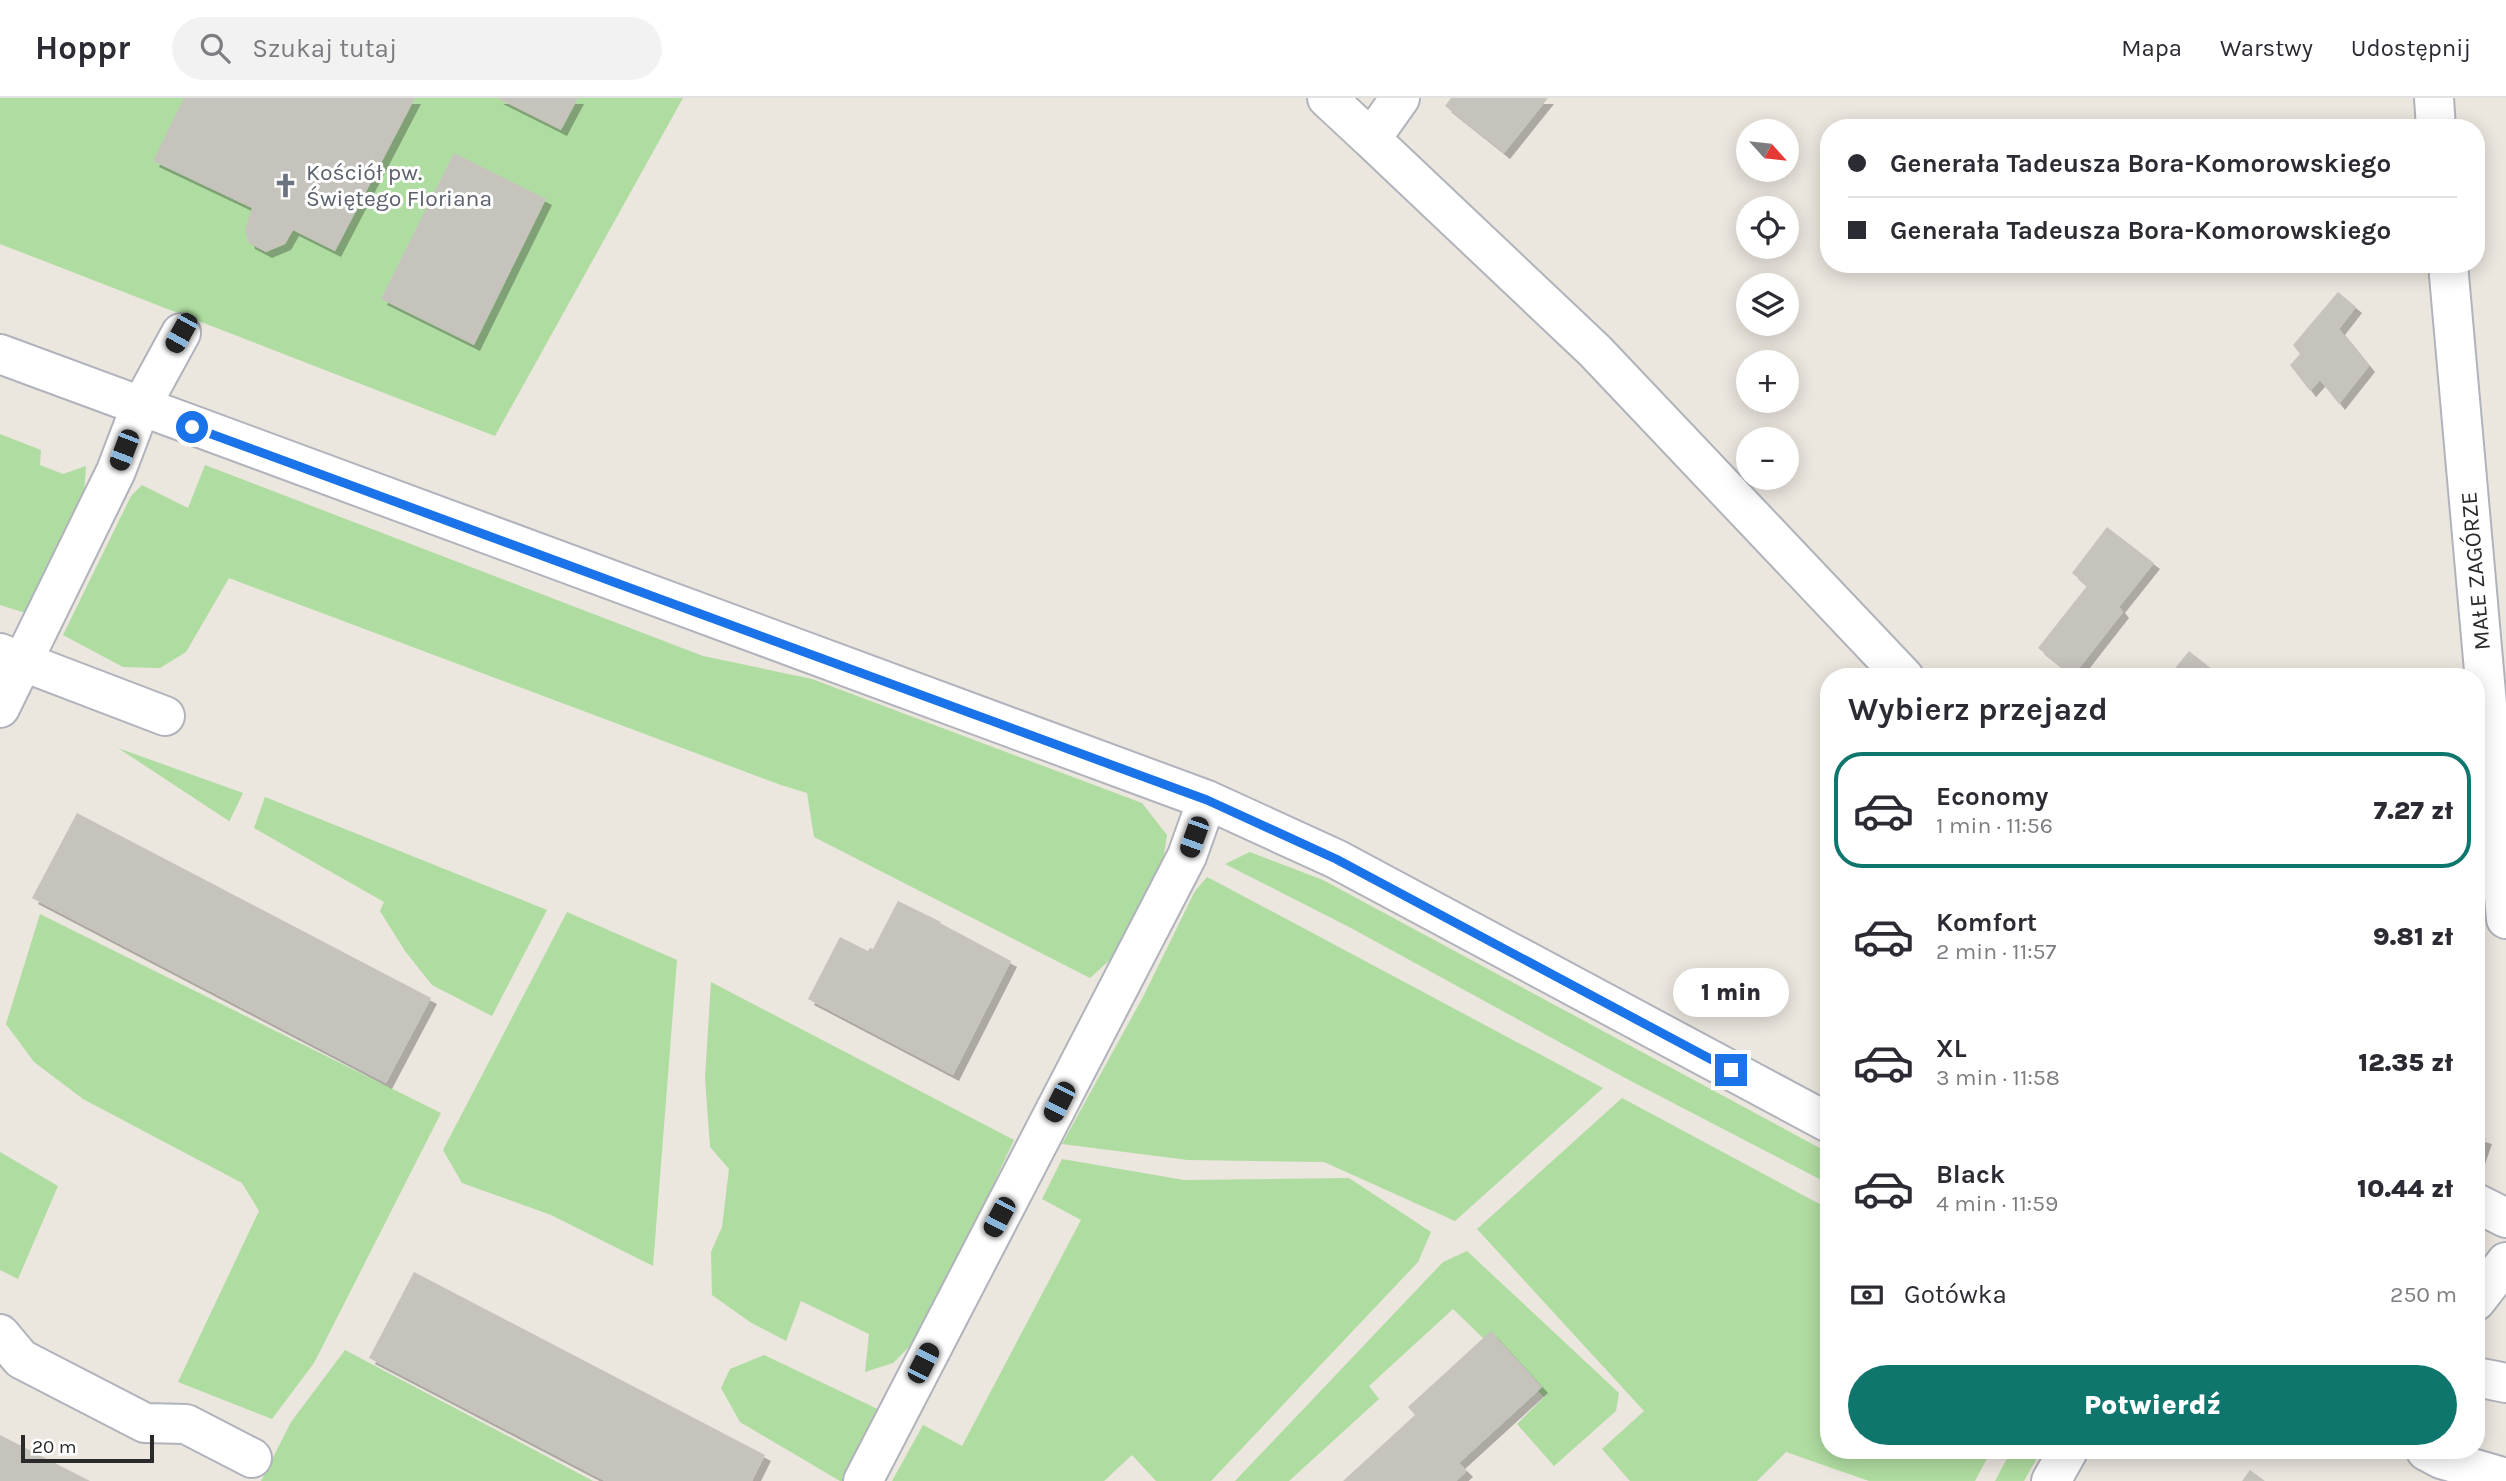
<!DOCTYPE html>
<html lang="pl">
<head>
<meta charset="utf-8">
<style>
	:root { --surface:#fff; --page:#f2f2f3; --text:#2b2b33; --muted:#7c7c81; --line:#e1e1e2; --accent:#0f766e }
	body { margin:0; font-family:Karla,sans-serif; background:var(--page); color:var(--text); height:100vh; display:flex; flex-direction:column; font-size:26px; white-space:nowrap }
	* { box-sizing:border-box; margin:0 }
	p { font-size:23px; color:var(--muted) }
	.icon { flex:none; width:38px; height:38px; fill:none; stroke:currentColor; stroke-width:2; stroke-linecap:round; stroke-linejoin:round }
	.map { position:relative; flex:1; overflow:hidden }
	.side { position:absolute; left:1820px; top:570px; width:665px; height:791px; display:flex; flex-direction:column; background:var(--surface); border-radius:28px; box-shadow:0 4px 18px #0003 }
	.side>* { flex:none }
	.guide { position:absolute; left:1820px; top:21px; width:665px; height:154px; border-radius:28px; box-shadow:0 4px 18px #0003; display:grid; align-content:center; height:154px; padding:0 28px; background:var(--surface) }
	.needle { width:46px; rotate:117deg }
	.fabs { position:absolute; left:1736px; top:21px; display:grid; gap:14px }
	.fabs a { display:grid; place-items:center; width:63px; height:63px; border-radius:50%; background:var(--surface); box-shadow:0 4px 18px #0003; font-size:35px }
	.scale { position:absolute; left:21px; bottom:18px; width:133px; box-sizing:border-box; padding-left:7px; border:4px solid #2a2a2a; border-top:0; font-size:19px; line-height:24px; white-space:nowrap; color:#2a2a2a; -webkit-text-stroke:5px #fff; paint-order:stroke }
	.end { position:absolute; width:32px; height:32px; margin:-16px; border:9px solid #1a73e8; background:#fff; box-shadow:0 0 0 4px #fff }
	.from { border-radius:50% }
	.bubble { position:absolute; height:49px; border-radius:24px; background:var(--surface); box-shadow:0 4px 18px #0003; font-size:23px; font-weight:800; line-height:49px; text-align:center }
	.car { position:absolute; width:21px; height:42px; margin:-21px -10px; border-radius:9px; box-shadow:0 0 5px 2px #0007; background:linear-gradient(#222 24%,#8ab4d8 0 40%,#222 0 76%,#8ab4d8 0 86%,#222 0) }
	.guide b { display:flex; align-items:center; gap:24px; height:66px; font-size:26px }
	.guide b+b { border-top:2px solid var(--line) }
	.guide i { width:18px; height:18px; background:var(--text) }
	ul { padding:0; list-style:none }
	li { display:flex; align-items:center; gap:21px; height:116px; margin:0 14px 10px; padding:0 14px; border:4px solid transparent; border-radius:28px }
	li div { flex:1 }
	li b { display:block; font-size:26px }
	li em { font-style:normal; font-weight:800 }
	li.selected { border-color:var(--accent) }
	li>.icon { width:63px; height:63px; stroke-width:1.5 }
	h2 { padding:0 28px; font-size:32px; line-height:84px }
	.pay { display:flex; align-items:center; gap:18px; height:77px; padding:0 28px; font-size:26px }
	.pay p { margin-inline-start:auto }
	.button { display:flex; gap:14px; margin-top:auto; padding:14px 28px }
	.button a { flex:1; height:80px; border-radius:42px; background:var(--accent); color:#fff; font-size:28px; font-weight:800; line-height:80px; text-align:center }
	header { display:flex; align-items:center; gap:42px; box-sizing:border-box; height:98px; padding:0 35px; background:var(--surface); border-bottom:2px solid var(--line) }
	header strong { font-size:33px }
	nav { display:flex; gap:38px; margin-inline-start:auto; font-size:24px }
	.search { width:490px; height:63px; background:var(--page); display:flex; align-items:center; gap:18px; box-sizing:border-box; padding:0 24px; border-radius:38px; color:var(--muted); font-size:26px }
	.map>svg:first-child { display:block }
</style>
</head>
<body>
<header>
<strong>Hoppr</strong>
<div class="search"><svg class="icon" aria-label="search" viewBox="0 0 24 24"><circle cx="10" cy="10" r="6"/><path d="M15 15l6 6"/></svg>Szukaj tutaj</div>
<nav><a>Mapa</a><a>Warstwy</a><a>Udostępnij</a></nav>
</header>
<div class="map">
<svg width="2506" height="1383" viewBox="0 0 2506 1383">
	<defs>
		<filter id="shadow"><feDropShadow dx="6" dy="6" stdDeviation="0" flood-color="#0004"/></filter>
	</defs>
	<rect width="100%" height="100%" fill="#ebe6de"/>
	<!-- green -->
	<path fill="#afdca0" d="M0,0H683L495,338L0,146Z
		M0,336L41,352L40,367L63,376L86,368L84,396L26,515L0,507Z
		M205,367L703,558L812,581L1142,705L1167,737L1161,775L1124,849L1090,880L814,739L807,695L781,687L229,480L186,554L160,570L123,569L63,537L131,398L142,387L188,410Z
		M118,650L243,695L229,724V723Z
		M265,699L547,812L492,918L432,887L405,853L380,813L384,804L254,730Z
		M1250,754L1323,782L1829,1055V1086L1627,981L1351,830L1225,766Z
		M1207,779L1215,783L1603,990L1455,1123L1324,1064L1188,1062L1062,1046L1143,899L1195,793Z
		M567,814L677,862L653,1168L551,1117L462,1085L443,1052Z
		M40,816L441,1015L314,1265L272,1321L178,1284L259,1113L242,1085L83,1001L34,964L6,926Z
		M711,884L1014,1042L924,1234L893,1265L865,1274L869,1236L801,1203L786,1243L750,1224L712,1197L711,1154L722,1129L729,1071L710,1049L705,980Z
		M1622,1000L1829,1111V1353H1991L1975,1383H1869L1786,1354L1757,1383H1630L1602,1351L1644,1313L1477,1131Z
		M0,1054L58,1088L18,1181L0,1172Z
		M1062,1061L1184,1082L1349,1080L1431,1134L1418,1164L1211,1383H1156L1132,1357L1104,1383H892L923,1327L962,1348L1081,1122L1042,1101Z
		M1467,1153L1619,1295L1616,1313L1554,1368L1517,1326L1544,1299L1453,1211L1369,1288L1379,1301L1289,1383H1235L1443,1164Z
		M345,1252L593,1383H261L291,1324Z
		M764,1257L886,1315L849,1383H840L740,1324L721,1290L730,1271Z
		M2011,1353H2041L2024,1383H1995Z"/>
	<!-- building -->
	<path fill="#c6c3bd" filter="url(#shadow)" d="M184,0H415L335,153L293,132L285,146L266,154L249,145L245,133L252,110L153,63Z
		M497,0H578L561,32Z
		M1451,0H1548L1504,55L1445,8Z
		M454,55L546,101L474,247L381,201Z
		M2338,194L2356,209L2339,231L2369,268L2339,306L2320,282L2310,293L2290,267L2300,256L2293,247Z
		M2107,429L2154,465L2119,509L2123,514L2073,578L2038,550L2087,488L2072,475Z
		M2189,553L2222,579H2168Z
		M77,715L431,900L386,985L32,800Z
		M898,803L941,824L940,825L1011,863L953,977L808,901L840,839L868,853L870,850L873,851Z
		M2476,1037L2486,1040L2477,1066H2476Z
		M414,1174L765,1357L752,1383H605L369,1260Z
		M1491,1233L1542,1289L1459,1365L1467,1373L1456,1383H1343L1415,1317L1408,1309Z
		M0,1337L90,1383H0Z
		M2250,1372L2265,1383H2242Z"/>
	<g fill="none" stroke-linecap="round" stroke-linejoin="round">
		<defs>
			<path id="minor" d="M1327,0L1371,41
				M1400,0L1371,41L1595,253L1904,579
				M2434,0L2436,30
				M2448,166L2506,821
				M0,256L1207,702L1336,761L1829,1025
				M0,555L165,618
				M0,610L116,373L140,310L181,235
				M2476,1105L2506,1120
				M2476,1203L2506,1164
				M0,1236L21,1261L145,1325L186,1326L252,1360
				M2476,1279L2506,1285
				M2426,1353L2441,1361L2506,1380
				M863,1383L1187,758L1207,702
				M2051,1383L2068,1353"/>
		</defs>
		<!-- minor casing -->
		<use href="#minor" stroke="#b1b3bc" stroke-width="42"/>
		<!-- minor -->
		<use href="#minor" stroke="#fff" stroke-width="38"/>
	</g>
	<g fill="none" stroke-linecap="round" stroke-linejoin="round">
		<!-- route -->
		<path stroke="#1a73e8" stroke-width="9" d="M192,329L1207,702L1336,761L1731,972"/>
	</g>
	<!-- icons -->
	<defs>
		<symbol id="church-bare" viewBox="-9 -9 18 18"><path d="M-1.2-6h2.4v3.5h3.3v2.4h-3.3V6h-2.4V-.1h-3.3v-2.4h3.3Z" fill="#6b7280" stroke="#fff" stroke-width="2.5" paint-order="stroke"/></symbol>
	</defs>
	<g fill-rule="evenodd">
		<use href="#church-bare" x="268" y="70" width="35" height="35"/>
	</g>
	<g text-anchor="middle" stroke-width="6" stroke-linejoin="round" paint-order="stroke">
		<!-- worship labels -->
		<g font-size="23" fill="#5b616d" stroke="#fff" text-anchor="start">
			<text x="306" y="82">Kościół pw.<tspan x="306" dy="26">Świętego Floriana</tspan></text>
		</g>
		<!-- street labels -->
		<g font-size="23" fill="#2a2a2a" stroke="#fff">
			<text transform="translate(2475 473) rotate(-95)" y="8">MAŁE ZAGÓRZE</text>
		</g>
	</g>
</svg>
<div class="fabs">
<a><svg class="needle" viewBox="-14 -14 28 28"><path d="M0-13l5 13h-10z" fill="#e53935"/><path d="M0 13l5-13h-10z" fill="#7c7c81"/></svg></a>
<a><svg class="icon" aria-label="locate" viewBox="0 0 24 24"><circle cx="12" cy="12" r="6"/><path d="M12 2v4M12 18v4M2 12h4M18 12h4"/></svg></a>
<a><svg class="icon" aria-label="layers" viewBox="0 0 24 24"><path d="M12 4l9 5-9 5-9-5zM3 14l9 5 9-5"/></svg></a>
<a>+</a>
<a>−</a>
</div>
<div class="scale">20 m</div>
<i class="end from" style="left:192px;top:329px"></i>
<i class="end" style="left:1731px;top:972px"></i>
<div class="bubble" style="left:1673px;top:870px;width:116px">1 min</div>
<i class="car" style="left:181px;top:235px;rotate:209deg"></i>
<i class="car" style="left:124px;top:352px;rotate:201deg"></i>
<i class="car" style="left:1194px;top:739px;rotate:200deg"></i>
<i class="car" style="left:1059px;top:1004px;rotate:207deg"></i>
<i class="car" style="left:999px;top:1119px;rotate:208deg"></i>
<i class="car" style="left:923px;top:1265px;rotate:27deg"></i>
<div class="guide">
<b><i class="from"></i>Generała Tadeusza Bora-Komorowskiego</b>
<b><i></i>Generała Tadeusza Bora-Komorowskiego</b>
</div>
<section class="side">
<h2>Wybierz przejazd</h2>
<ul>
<li class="selected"><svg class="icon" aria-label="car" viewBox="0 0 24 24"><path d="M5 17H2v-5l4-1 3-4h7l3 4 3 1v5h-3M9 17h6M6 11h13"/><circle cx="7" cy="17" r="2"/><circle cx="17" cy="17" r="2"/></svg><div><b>Economy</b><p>1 min · 11:56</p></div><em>7.27 zł</em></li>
<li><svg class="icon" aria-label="car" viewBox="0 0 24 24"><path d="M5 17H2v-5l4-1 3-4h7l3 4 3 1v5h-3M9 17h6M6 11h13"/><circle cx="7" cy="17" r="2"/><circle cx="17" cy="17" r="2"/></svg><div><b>Komfort</b><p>2 min · 11:57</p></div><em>9.81 zł</em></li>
<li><svg class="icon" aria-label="car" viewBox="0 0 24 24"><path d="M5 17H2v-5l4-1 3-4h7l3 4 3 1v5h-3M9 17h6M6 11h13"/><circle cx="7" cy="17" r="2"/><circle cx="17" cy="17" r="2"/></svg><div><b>XL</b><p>3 min · 11:58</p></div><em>12.35 zł</em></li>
<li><svg class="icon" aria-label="car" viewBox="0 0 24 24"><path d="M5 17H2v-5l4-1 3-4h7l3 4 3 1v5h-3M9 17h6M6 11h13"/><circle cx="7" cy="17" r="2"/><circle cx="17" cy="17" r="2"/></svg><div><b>Black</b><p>4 min · 11:59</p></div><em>10.44 zł</em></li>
</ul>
<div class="pay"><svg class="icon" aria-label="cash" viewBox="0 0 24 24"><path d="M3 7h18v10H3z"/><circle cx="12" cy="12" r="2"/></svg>Gotówka<p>250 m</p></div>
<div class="button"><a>Potwierdź</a></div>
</section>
</div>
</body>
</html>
